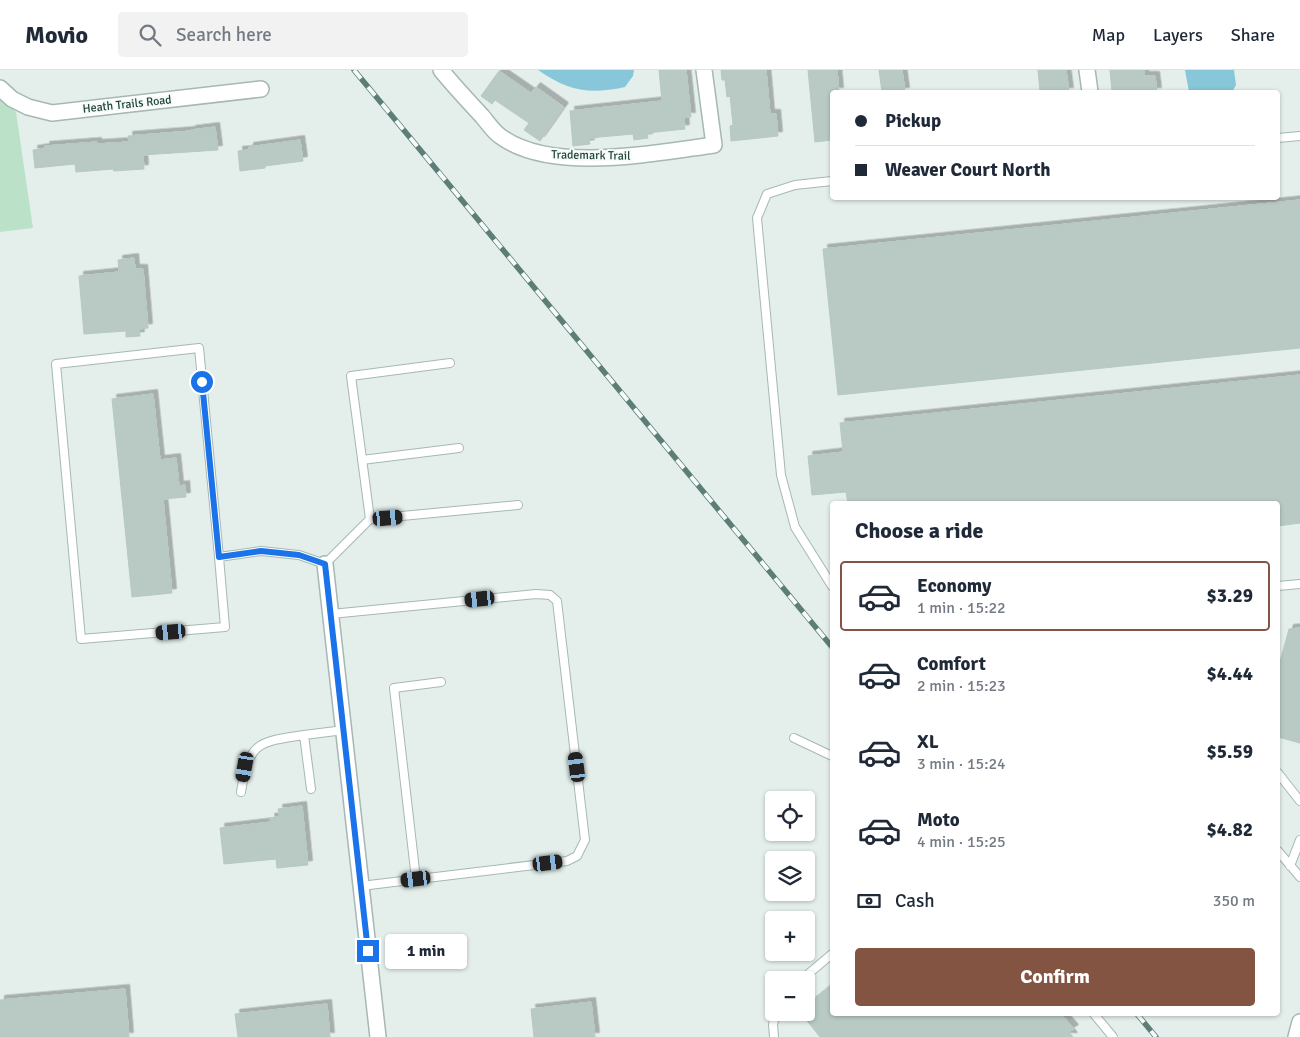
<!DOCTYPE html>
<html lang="en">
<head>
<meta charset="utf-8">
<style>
	:root { --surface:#fff; --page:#f2f2f3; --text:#1f2937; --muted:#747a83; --line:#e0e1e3; --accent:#845443 }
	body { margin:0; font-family:Signika,sans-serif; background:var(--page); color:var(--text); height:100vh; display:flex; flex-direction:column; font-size:19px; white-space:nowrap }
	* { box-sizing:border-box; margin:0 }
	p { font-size:16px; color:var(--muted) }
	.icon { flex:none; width:28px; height:28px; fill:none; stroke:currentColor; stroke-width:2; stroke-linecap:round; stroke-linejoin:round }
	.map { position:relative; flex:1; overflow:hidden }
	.drawer { position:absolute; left:830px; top:431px; width:450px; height:515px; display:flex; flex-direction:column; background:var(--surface); border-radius:5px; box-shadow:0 1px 4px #0004 }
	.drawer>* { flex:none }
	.top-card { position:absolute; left:830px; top:20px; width:450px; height:110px; border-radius:5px; box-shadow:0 1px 4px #0004; display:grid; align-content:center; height:110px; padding:0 25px; background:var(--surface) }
	.controls { position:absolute; left:765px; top:721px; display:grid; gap:10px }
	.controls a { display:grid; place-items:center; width:50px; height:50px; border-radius:5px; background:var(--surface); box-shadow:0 1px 4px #0004; font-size:25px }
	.end { position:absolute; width:22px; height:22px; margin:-11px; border:6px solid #1a73e8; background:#fff; box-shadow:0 0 0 2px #fff }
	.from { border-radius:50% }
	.bubble { position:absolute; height:35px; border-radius:5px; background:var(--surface); box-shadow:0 1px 4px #0004; font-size:16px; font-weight:800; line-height:35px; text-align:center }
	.car { position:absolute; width:15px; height:30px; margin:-15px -8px; border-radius:6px; box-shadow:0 0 4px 1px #0007; background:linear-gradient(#222 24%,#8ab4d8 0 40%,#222 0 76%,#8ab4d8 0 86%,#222 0) }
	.top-card b { display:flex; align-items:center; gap:18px; height:48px; font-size:19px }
	.top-card b+b { border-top:1px solid var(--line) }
	.top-card i { width:12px; height:12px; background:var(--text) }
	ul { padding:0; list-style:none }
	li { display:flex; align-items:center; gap:15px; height:70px; margin:0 10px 8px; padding:0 15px; border:2px solid transparent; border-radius:5px }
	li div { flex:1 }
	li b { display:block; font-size:19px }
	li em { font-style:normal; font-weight:800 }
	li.active { border-color:var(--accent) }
	li>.icon { width:45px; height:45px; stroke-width:1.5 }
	h2 { padding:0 25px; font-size:22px; line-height:60px }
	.pay { display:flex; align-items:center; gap:12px; height:55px; padding:0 25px; font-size:19px }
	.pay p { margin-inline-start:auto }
	.button { display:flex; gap:10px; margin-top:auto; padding:10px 25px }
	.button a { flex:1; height:58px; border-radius:5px; background:var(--accent); color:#fff; font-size:20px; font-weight:800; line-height:58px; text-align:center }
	header { display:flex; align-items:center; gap:30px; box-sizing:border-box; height:70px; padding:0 25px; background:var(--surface); border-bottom:1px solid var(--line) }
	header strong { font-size:24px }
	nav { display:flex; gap:28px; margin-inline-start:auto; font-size:18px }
	.search { width:350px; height:45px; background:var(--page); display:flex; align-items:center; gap:12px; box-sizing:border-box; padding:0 18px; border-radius:5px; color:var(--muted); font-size:19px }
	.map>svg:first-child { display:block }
</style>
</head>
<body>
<header>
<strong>Movio</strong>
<div class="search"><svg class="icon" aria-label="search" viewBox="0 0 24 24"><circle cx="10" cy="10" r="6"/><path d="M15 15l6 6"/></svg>Search here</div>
<nav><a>Map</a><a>Layers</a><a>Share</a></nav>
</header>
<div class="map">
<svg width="1300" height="967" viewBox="0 0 1300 967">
	<defs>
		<filter id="shadow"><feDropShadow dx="4.5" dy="-4.5" stdDeviation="0" flood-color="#0004"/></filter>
	</defs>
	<rect width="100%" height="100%" fill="#e4efeb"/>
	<!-- green -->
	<path fill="#bbe2c8" d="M0,28L16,42L33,158L0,162Z"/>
	<!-- water -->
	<path fill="#87c7d9" d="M538,0H634L633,6L625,17C589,25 568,21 538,0Z
		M1185,0H1234L1236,15L1232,22H1189Z"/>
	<!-- building -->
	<path fill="#b9cac4" stroke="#b5c9c2" filter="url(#shadow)" d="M659,0H686L691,47H684L685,59L647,63L648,68L634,70L633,64L589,68L590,74L573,76L570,41L662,31Z
		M721,0H766L770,44H776L778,66L731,71L730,56L733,55L730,26L727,27L725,10H722Z
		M808,0H837L839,22H832V70L815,72Z
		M879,0H902L905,22H882Z
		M1038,0H1066L1069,22H1040Z
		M1110,0H1144V6H1155L1157,22H1112Z
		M499,1L531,23L536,17L564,37L540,71L524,60L529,53L495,30L492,34L481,26Z
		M215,57L218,80L143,85L144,99L114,101L113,99L76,102L75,94L35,98L33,80L46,78L45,76L97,72V74L129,72L128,66L191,61V60Z
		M300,70L303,91L265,96V98L240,101L238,81L249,80V77Z
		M1300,130V278L838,325L823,179Z
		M134,188L135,199H143L148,258L139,259L140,266L126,267V261L84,264L79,206L119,202L118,190Z
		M1300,305V453L1278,456V434H848L846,422L812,425L808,386L843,382L840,353Z
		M153,324L160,390L176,388L179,416L185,415L186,427L163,429L172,523L132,527L112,329Z
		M1300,558V673L1278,667V599L1289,559Z
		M302,736L308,795L277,798L276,789L224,794L220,758L271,752L270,748L279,747L278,739Z
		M832,915V944H1061L1074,959L1069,962L1073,967H820L800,942H806V936Z
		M125,919L129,967H0V930Z
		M591,932L595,967H534L531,939Z
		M327,934L330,967H238L235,944Z"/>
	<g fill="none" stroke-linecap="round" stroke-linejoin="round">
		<defs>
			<path id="service" d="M1278,68L1300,66
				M832,111L795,115L767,124L757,148L781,405L795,457L832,516
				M362,390L459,378
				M370,449L351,306L450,293
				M219,487L225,557L81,569L56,294L199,278L219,487L261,481L299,485L325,494L370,449L518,435
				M1278,516L1300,514
				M331,544L536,524L550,525L557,531L585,770L577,786L567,791L361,816
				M794,668L832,686
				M1278,703L1300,731
				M311,719L304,665L344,660
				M241,722C249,673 256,672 304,665
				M1278,781L1300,807
				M1290,796L1300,770
				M416,809L394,618L441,612
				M801,910L832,884
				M1094,944L1113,967
				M774,967L773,955L776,942"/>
			<path id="minor" d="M441,0C454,16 468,31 482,46C488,53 493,61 500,66C551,104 654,83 714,75L704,0
				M1087,0L1090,22
				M0,18L12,29L28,37L52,43L261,19
				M325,494L378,967"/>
			<path id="tertiary" d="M1296,967L1300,952"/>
		</defs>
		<!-- service casing -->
		<use href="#service" stroke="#a6b8b3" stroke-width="10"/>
		<!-- minor casing -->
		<use href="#minor" stroke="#a6b8b3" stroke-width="18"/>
		<!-- tertiary casing -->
		<use href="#tertiary" stroke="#a6b8b3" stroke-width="18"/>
		<!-- service -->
		<use href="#service" stroke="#fff" stroke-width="8"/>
		<!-- minor -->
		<use href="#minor" stroke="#fff" stroke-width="15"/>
		<!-- tertiary -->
		<use href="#tertiary" stroke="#fff" stroke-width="15"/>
		<defs>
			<path id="rail" d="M354,0L832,577
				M1137,944L1156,967"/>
		</defs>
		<!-- rail casing -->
		<use href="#rail" stroke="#5c7e77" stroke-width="5.5"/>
		<!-- rail -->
		<use href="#rail" stroke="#f5fbf8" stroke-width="4" stroke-dasharray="11" stroke-linecap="butt"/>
	</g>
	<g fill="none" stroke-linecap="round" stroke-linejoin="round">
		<!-- route -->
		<path stroke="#1a73e8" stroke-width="6" d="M202,312L219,487L261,481L299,485L325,494L368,881"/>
	</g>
	<g text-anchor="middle" stroke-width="4" stroke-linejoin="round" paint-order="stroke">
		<!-- street labels -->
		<g font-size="12" fill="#21433c" stroke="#f5fbf8">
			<text transform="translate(127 34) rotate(-6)" y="4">Heath Trails Road</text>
			<text transform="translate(591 85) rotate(1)" y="4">Trademark Trail</text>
		</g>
	</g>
</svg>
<div class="controls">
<a><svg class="icon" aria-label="locate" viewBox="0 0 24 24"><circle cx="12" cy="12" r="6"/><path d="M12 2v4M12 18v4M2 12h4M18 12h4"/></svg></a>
<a><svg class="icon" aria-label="layers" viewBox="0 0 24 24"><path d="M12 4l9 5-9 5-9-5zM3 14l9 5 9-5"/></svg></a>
<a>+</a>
<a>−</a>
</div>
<i class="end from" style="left:202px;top:312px"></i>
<i class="end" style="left:368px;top:881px"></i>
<div class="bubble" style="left:385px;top:864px;width:82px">1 min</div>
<i class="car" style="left:388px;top:448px;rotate:85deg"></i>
<i class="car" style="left:480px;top:529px;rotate:264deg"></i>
<i class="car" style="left:171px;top:562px;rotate:265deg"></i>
<i class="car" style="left:245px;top:697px;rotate:190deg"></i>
<i class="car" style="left:577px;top:697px;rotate:353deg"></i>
<i class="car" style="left:548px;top:793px;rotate:83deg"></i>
<i class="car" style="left:416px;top:809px;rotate:263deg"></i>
<div class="top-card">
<b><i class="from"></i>Pickup</b>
<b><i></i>Weaver Court North</b>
</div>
<section class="drawer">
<h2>Choose a ride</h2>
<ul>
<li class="active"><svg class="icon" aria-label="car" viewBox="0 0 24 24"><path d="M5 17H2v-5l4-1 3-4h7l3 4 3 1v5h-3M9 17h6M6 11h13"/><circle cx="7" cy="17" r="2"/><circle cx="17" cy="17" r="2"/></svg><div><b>Economy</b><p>1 min · 15:22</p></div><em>$3.29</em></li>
<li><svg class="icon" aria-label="car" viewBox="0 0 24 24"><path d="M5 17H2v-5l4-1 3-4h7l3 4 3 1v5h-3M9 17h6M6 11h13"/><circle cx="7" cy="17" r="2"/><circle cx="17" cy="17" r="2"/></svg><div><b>Comfort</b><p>2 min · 15:23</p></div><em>$4.44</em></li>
<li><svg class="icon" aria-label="car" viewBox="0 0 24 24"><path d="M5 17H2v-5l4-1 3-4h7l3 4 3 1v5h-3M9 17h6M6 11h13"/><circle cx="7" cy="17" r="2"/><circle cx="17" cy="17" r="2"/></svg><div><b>XL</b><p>3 min · 15:24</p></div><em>$5.59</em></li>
<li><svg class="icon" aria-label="car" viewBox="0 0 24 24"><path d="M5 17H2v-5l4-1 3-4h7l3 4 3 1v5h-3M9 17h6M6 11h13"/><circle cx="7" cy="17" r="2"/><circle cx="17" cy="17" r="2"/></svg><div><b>Moto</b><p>4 min · 15:25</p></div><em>$4.82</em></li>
</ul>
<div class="pay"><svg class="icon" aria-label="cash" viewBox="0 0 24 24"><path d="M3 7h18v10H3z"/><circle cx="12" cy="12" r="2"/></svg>Cash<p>350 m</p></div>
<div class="button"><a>Confirm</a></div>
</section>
</div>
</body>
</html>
